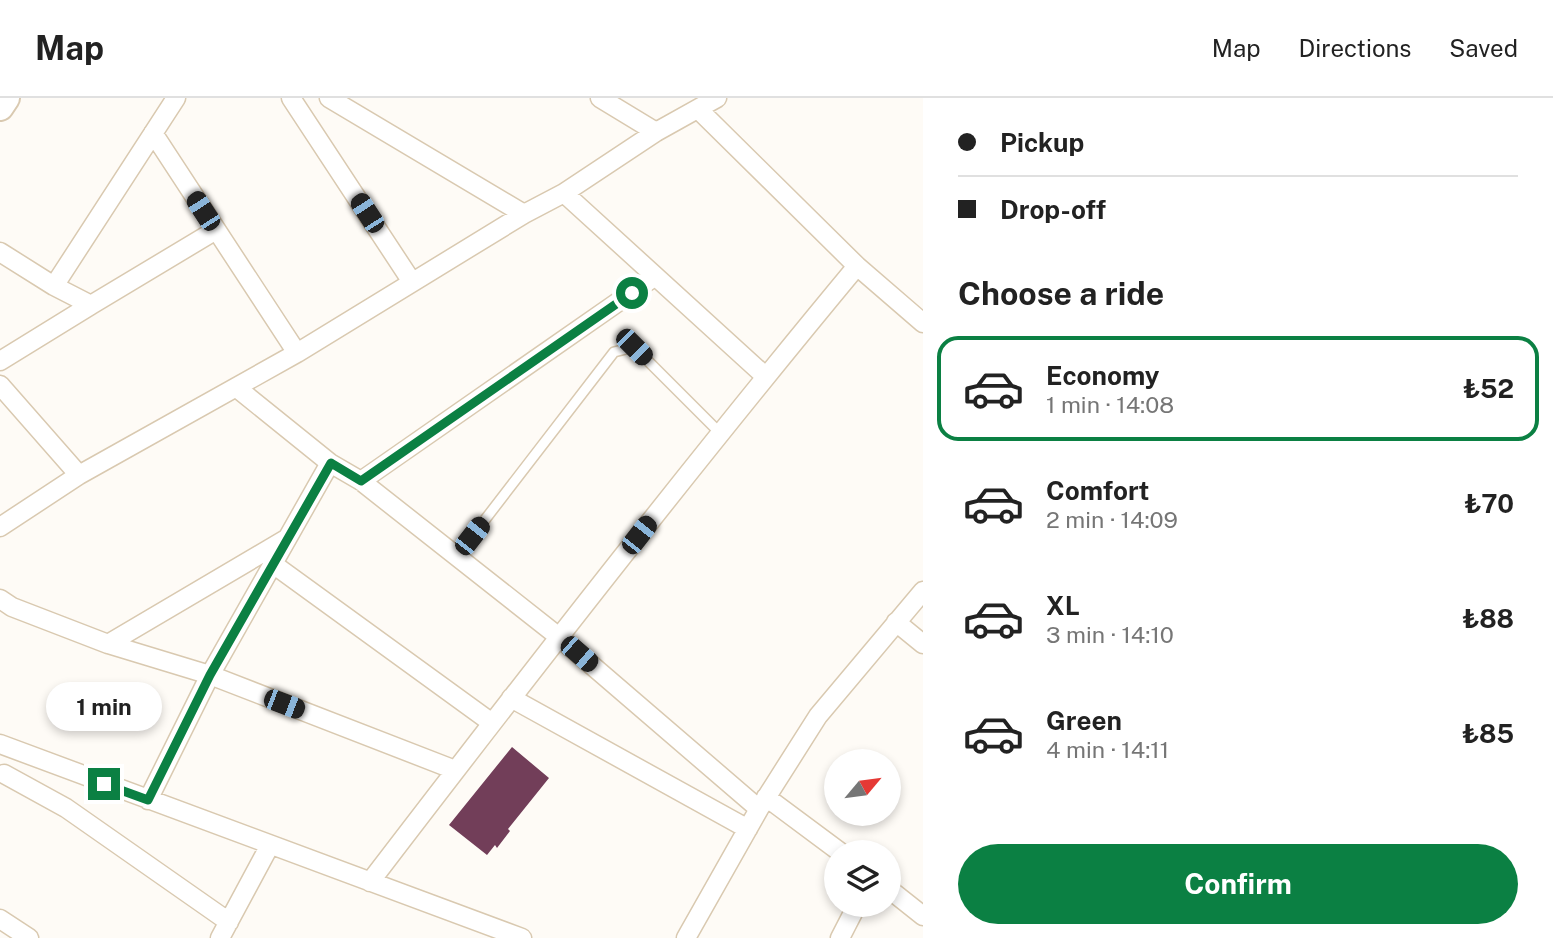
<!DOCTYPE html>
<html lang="en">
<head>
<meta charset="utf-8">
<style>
	:root { --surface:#fff; --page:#f2f2f2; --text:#222; --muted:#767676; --line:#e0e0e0; --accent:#0b8043 }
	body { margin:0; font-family:"Public Sans",sans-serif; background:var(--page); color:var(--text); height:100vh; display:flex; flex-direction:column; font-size:26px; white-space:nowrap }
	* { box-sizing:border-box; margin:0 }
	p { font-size:23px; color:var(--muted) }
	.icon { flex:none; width:38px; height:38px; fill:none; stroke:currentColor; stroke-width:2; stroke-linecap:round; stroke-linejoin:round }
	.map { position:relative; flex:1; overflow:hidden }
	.sheet { display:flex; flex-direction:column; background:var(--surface); width:630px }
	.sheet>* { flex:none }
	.hud { display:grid; align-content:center; height:154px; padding:0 35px; background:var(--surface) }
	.needle { width:46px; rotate:61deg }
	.controls { position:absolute; left:824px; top:651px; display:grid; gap:14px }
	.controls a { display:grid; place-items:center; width:77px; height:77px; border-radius:50%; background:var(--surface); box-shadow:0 4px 10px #0003; font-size:35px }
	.end { position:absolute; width:32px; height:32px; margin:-16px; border:9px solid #0b8043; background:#fff; box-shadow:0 0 0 4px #fff }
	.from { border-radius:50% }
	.bubble { position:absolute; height:49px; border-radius:24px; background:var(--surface); box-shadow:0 4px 10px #0003; font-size:23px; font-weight:700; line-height:49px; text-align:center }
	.car { position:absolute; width:21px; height:42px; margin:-21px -10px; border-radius:9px; box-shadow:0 0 5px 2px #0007; background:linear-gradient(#222 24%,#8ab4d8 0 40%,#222 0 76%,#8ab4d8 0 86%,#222 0) }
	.hud b { display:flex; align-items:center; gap:24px; height:66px; font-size:26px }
	.hud b+b { border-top:2px solid var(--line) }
	.hud i { width:18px; height:18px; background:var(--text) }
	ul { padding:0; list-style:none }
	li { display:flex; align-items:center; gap:21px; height:105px; margin:0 14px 10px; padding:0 21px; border:4px solid transparent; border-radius:21px }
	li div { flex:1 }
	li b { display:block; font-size:26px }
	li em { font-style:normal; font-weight:700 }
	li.on { border-color:var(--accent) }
	li>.icon { width:63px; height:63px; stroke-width:1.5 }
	h2 { padding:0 35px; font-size:32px; line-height:84px }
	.primary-button { display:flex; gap:14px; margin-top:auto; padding:14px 35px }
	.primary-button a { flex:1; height:80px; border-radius:42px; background:var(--accent); color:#fff; font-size:28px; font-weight:700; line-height:80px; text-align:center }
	header { display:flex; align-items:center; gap:42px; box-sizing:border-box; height:98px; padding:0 35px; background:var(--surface); border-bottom:2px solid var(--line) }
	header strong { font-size:33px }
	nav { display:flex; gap:38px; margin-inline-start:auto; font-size:24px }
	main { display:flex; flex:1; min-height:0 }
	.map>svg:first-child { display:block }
</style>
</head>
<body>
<header>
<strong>Map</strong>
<nav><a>Map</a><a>Directions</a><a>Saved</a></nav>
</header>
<main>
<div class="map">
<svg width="923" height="840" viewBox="0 0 923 840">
	<rect width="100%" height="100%" fill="#fefbf6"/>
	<!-- building -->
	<path fill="#723e59" d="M512,649L549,680L508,731L510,733L497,750L495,747L487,757L449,727Z"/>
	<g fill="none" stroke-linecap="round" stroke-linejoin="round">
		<defs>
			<path id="service" d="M457,458L614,254L634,249L720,335"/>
			<path id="minor" d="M291,0L412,184
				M329,0L524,116
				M600,0L656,34
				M699,12L857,168L923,225
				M153,35L297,255
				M564,95L765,278
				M0,154L54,188L91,207L216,132
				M54,188L176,0
				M0,263L91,207
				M0,287L79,377
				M237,290L330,365L361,383L559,539L759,711
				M361,383L654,179
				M0,429L79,377L297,255L524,116L564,95L656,34L717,0
				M273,466L492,625
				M0,501L12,509L108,546L210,577L455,672
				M896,524L923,546
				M108,546L286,441
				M511,600L748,731
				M0,646L522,840
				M4,676L66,710L229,824
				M766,699L840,754
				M148,702L210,577L330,365
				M370,784C529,576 690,369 857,168
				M889,791L923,818
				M0,821L29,840
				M220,840L270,747
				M686,840L759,711L818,618L923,493
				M840,840L857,807"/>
			<path id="secondary" d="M0,9L6,0"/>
		</defs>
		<!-- service casing -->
		<use href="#service" stroke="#d9c9b0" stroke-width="12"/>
		<!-- minor casing -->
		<use href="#minor" stroke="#d9c9b0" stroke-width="21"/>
		<!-- secondary casing -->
		<use href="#secondary" stroke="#d9c9b0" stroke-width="30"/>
		<!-- service -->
		<use href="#service" stroke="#fff" stroke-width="9"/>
		<!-- minor -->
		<use href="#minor" stroke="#fff" stroke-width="18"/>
		<!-- secondary -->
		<use href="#secondary" stroke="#fff" stroke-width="26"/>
	</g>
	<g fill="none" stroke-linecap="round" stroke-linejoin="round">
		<!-- route -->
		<path stroke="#0b8043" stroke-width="9" d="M104,686L148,702L210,577L331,365L361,383L632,195"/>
	</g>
</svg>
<div class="controls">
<a><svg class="needle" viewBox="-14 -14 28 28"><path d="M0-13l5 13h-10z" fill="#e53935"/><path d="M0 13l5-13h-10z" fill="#767676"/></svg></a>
<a><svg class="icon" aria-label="layers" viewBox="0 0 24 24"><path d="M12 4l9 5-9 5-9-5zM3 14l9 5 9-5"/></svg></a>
</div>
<i class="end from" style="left:632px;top:195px"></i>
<i class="end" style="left:104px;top:686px"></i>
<div class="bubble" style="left:46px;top:584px;width:116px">1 min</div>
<i class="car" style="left:203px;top:113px;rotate:327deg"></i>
<i class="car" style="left:367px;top:115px;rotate:327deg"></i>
<i class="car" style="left:634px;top:249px;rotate:135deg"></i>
<i class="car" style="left:639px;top:437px;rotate:38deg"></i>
<i class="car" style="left:472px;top:438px;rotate:38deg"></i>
<i class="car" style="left:579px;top:556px;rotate:131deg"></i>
<i class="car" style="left:284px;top:606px;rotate:111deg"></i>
</div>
<section class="sheet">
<div class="hud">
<b><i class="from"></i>Pickup</b>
<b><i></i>Drop-off</b>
</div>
<h2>Choose a ride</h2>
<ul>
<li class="on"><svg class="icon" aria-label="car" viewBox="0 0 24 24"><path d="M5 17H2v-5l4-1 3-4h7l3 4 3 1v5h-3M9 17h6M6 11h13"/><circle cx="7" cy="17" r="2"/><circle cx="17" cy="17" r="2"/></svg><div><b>Economy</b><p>1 min · 14:08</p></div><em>₺52</em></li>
<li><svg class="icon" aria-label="car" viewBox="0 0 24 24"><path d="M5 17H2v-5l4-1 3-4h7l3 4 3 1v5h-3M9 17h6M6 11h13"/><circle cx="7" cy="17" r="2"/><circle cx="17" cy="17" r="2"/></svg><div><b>Comfort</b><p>2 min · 14:09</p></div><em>₺70</em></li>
<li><svg class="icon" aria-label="car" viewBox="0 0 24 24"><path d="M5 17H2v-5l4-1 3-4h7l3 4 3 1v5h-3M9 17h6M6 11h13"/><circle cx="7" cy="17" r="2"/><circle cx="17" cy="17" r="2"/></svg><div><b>XL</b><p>3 min · 14:10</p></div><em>₺88</em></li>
<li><svg class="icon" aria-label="car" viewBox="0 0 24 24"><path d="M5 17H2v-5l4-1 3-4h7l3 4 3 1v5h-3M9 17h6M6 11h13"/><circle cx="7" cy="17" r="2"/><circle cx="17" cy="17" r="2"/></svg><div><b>Green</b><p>4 min · 14:11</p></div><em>₺85</em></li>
</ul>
<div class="primary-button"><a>Confirm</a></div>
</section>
</main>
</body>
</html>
